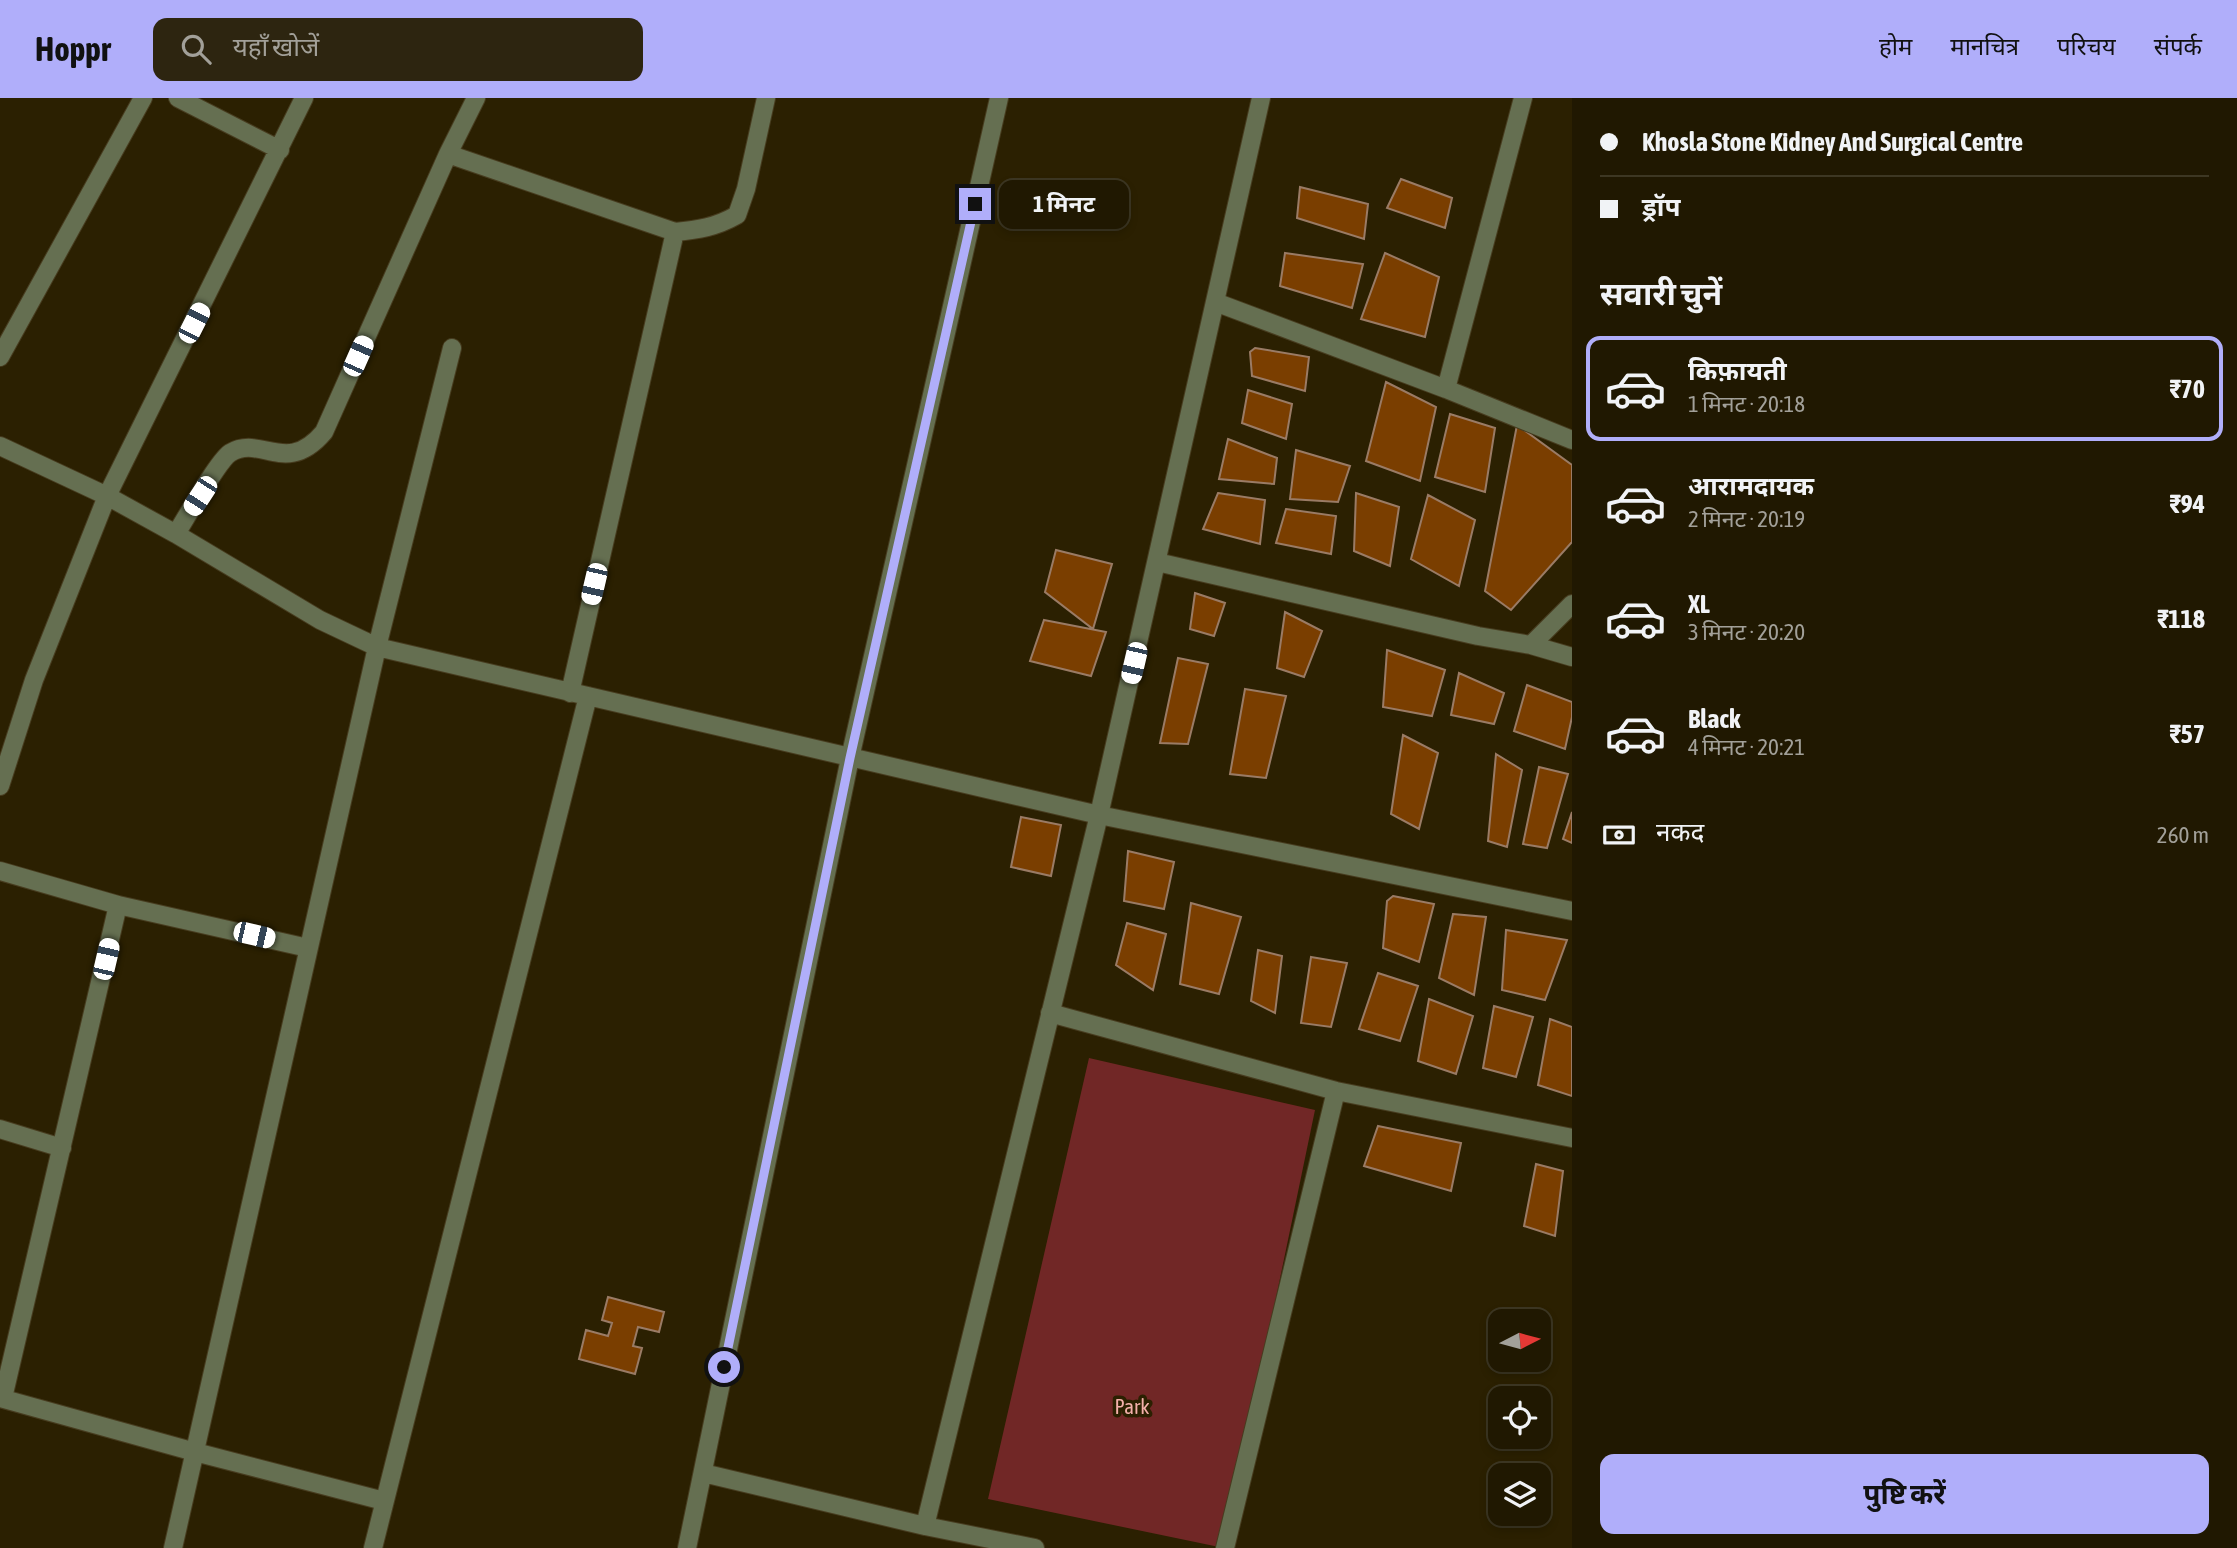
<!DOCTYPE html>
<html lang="hi">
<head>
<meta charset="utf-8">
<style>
	:root { --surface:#201801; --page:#2d2510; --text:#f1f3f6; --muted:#a2a099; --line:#3d3723; --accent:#b0aefa }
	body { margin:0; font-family:"Asap Condensed","Noto Sans Devanagari",sans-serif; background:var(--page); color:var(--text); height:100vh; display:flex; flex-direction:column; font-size:26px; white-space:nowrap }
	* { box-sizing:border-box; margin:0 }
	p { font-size:23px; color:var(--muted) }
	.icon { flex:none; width:38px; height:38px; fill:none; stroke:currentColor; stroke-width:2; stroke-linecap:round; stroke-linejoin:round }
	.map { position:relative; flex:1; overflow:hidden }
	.sheet { display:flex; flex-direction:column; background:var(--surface); width:665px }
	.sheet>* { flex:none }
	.banner { display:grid; align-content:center; height:154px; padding:0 28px; background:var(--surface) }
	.needle { width:46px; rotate:84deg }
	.controls { position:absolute; left:1488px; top:1211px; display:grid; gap:14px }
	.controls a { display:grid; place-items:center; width:63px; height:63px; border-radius:14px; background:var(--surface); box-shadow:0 4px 10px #0003,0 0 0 2px var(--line); font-size:35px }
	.end { position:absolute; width:32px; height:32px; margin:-16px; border:9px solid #b0aefa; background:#111; box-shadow:0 0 0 4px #111 }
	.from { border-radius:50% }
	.bubble { position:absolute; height:49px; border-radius:14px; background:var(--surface); box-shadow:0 4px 10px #0003,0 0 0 2px var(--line); font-size:23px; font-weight:700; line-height:49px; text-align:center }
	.car { position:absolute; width:21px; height:42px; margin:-21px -10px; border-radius:9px; box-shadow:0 0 5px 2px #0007; background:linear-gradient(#fff 24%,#345 0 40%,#fff 0 76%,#345 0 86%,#fff 0) }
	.banner b { display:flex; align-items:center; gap:24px; height:66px; font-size:26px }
	.banner b+b { border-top:2px solid var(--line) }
	.banner i { width:18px; height:18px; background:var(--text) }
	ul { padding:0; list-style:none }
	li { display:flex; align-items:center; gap:21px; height:105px; margin:0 14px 10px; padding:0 14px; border:4px solid transparent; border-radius:14px }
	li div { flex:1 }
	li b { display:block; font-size:26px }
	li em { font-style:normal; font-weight:700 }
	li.current { border-color:var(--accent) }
	li>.icon { width:63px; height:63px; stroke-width:1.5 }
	h2 { padding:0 28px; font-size:32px; line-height:84px }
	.pay { display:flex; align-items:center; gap:18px; height:77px; padding:0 28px; font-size:26px }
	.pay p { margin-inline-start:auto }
	.cta { display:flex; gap:14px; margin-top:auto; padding:14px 28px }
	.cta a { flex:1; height:80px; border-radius:14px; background:var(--accent); color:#111; font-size:28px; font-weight:700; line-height:80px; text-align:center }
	header { display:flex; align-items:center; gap:42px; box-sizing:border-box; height:98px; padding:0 35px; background:var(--accent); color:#111 }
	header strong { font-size:33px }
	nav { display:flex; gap:38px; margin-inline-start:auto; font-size:24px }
	.search { width:490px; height:63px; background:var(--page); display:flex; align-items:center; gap:18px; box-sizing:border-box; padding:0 24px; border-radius:14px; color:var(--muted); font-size:26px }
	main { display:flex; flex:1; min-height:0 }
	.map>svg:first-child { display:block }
</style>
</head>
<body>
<header>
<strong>Hoppr</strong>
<div class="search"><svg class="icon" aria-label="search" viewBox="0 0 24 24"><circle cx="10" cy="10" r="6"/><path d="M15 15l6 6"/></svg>यहाँ खोजें</div>
<nav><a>होम</a><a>मानचित्र</a><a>परिचय</a><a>संपर्क</a></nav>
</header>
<main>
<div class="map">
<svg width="1572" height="1450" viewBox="0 0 1572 1450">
	<rect width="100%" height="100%" fill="#2b2001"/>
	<!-- green -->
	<path fill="#712726" d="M1089,960L1315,1012L1224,1450L988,1401Z"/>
	<!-- building -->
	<path fill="#7a3e00" stroke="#9a7b65" stroke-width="2" d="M1401,81L1452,100L1445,130L1387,110Z
		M1300,89L1368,106L1364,141L1297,120Z
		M1285,155L1363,166L1352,210L1280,188Z
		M1385,155L1439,179L1425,239L1361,221Z
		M1255,250L1309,259L1305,293L1252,278L1250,254Z
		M1386,284L1436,309L1420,383L1366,363Z
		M1248,292L1292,306L1286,341L1242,325Z
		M1450,316L1495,330L1485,394L1435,379Z
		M1517,327L1572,367V444L1511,512L1485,493Z
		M1228,341L1277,360L1274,386L1219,381Z
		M1296,352L1350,368L1338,404L1290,401Z
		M1218,395L1265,402L1260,446L1203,431Z
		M1356,395L1399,409L1390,468L1354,453Z
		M1428,397L1475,422L1459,488L1411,461Z
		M1286,411L1336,418L1331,456L1276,445Z
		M1056,452L1112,466L1093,531L1045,494Z
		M1195,495L1225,505L1214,538L1190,531Z
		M1285,514L1322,533L1304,579L1277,570Z
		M1044,522L1106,534L1091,578L1030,563Z
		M1387,552L1445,572L1432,618L1383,609Z
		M1178,560L1208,566L1188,646L1160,645Z
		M1459,575L1504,595L1494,626L1451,617Z
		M1527,587L1572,604V619L1565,651L1514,633Z
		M1245,591L1286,598L1266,680L1230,676Z
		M1403,637L1438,655L1419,731L1391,716Z
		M1496,656L1522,672L1507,749L1488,743Z
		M1539,669L1568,676L1547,750L1523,746Z
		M1572,714V745L1563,741Z
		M1021,719L1061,727L1051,778L1011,769Z
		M1128,753L1174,764L1164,811L1124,803Z
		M1393,798L1434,806L1419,864L1383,850L1387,803Z
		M1191,805L1241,819L1219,896L1180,886Z
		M1453,816L1486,819L1474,897L1439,880Z
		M1127,825L1166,836L1153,892L1116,867Z
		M1506,832L1567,842L1545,902L1502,892Z
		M1258,852L1282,858L1275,915L1251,903Z
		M1311,859L1347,865L1331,929L1301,925Z
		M1378,875L1418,888L1400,943L1359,931Z
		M1429,901L1473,918L1456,976L1418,963Z
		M1494,908L1533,919L1516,979L1483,970Z
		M1550,921L1572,929V998L1538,987Z
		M1378,1028L1461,1045L1451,1093L1364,1068Z
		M1536,1066L1563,1073L1555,1138L1524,1128Z
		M608,1199L664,1214L659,1234L638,1229L633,1248L642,1250L635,1276L579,1261L586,1232L608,1238L612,1225L602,1222Z"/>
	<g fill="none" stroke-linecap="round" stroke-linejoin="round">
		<defs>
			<path id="minor" d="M178,0L280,52
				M448,56L675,134C698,132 716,129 737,117L746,91L766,0
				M1215,204L1446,291L1572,342
				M0,259L143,0
				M1446,291L1523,0
				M0,348L107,398L176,436L320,522L377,549L1099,717L1572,813
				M176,436C186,420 218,363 230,355C261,336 286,379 324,334L448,56L476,0
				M1157,464L1478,538L1531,547L1572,506
				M1531,547L1572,559
				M570,595L675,134
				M0,688L34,582L107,398L304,0
				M0,773L118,807L3,1300
				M118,807L308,850
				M1050,915L1336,993L1572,1040
				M0,1031L62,1050
				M0,1300L195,1354L384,1403
				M703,1375L925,1428L1035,1450
				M925,1428L1099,717L1261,0
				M173,1450L377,549L452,250
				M373,1450L588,598
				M687,1450L850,660L999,0
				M1225,1450L1336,993"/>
		</defs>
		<!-- minor casing -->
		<use href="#minor" stroke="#473c1f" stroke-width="20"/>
		<!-- minor -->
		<use href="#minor" stroke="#656f51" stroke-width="18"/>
	</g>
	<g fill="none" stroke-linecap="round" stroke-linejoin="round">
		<!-- route -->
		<path stroke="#b0aefa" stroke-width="9" d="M724,1269L850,660L975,106"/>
	</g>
	<g text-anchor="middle" stroke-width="7" stroke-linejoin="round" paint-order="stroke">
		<!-- park labels -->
		<g font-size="21" fill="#f5b0ab" stroke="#2b2001">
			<text x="1132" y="1316">Park</text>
		</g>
	</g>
</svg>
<div class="controls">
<a><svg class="needle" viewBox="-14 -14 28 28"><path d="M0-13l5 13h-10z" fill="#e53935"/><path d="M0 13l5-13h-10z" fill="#a2a099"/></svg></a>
<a><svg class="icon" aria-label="locate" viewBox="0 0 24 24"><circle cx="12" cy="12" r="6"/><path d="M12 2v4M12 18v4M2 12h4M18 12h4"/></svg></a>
<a><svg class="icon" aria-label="layers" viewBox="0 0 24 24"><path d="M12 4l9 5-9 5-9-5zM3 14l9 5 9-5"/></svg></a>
</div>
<i class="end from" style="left:724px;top:1269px"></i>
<i class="end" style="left:975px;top:106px"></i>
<div class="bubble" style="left:999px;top:82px;width:130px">1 मिनट</div>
<i class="car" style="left:194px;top:225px;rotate:27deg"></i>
<i class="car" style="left:358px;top:258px;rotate:24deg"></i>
<i class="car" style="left:200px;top:398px;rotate:213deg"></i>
<i class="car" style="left:594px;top:486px;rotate:193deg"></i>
<i class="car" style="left:1134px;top:565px;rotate:193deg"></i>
<i class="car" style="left:254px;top:837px;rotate:103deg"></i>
<i class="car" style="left:106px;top:861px;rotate:13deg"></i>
</div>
<section class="sheet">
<div class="banner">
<b><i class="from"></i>Khosla Stone Kidney And Surgical Centre</b>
<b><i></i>ड्रॉप</b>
</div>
<h2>सवारी चुनें</h2>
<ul>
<li class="current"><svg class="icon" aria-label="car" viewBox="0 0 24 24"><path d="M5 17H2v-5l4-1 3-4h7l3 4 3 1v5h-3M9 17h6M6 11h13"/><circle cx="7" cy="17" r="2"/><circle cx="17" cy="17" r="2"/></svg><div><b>किफ़ायती</b><p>1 मिनट · 20:18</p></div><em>₹70</em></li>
<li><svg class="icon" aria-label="car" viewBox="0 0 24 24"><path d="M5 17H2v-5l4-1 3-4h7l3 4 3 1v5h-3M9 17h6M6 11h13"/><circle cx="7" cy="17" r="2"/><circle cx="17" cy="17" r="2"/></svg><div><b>आरामदायक</b><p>2 मिनट · 20:19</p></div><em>₹94</em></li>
<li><svg class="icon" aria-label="car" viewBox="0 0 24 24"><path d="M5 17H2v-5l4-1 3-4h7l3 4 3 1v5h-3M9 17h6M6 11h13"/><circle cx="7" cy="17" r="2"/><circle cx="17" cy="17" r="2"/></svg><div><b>XL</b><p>3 मिनट · 20:20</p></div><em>₹118</em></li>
<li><svg class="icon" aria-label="car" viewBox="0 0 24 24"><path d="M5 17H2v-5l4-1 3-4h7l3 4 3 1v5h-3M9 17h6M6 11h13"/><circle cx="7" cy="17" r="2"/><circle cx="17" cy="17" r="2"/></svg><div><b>Black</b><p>4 मिनट · 20:21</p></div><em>₹57</em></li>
</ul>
<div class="pay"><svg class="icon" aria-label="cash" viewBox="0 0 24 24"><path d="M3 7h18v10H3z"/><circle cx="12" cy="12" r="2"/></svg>नकद<p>260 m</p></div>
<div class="cta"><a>पुष्टि करें</a></div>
</section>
</main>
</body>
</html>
